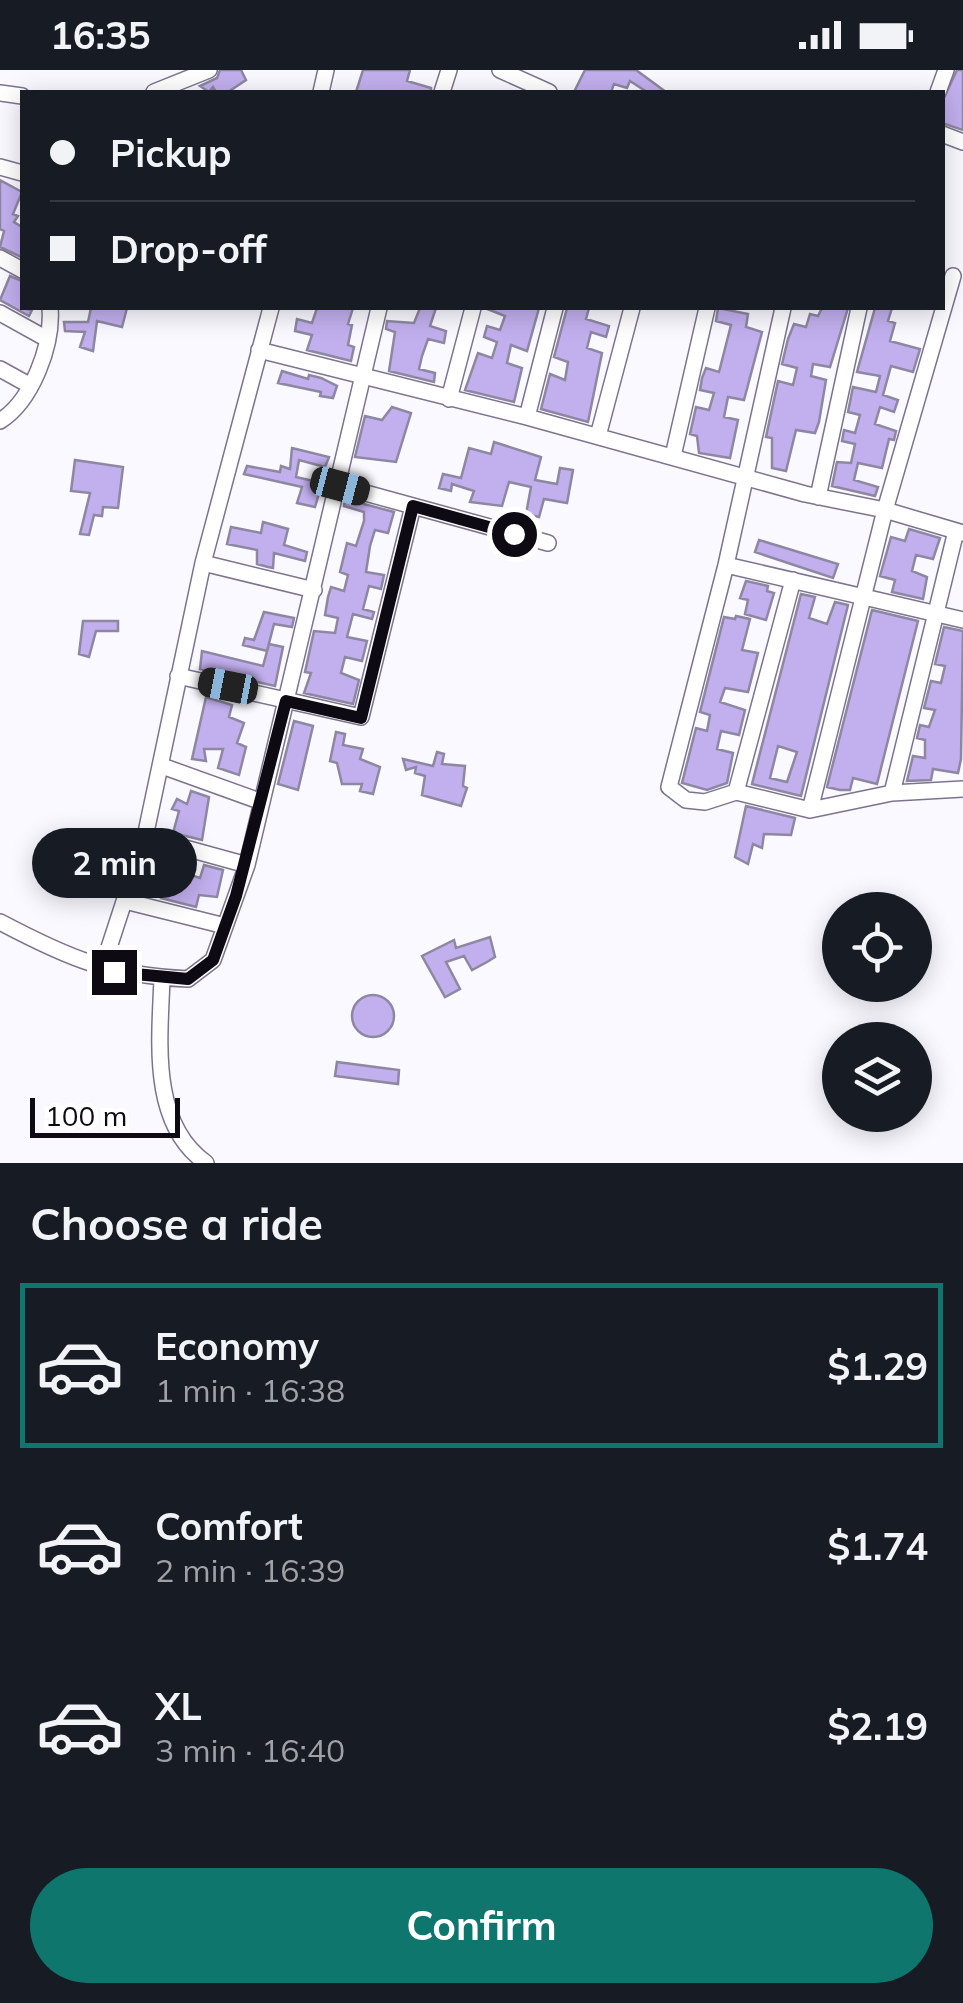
<!DOCTYPE html>
<html lang="en">
<head>
<meta charset="utf-8">
<style>
	:root { --surface:#171b24; --page:#242831; --text:#f1f3f6; --muted:#9ea1a6; --line:#363941; --accent:#0f766e }
	body { margin:0; font-family:Mulish,sans-serif; background:var(--page); color:var(--text); height:100vh; display:flex; flex-direction:column; font-size:38px; white-space:nowrap }
	* { box-sizing:border-box; margin:0 }
	p { font-size:32px; color:var(--muted) }
	.icon { flex:none; width:55px; height:55px; fill:none; stroke:currentColor; stroke-width:2; stroke-linecap:round; stroke-linejoin:round }
	.map { position:relative; height:1093px; overflow:hidden }
	.drawer { display:flex; flex-direction:column; background:var(--surface); flex:1 }
	.drawer>* { flex:none }
	.hud { position:absolute; left:20px; top:20px; width:925px; height:220px; border-radius:0px; box-shadow:0 5px 25px #0003; display:grid; align-content:center; height:220px; padding:0 30px; background:var(--surface) }
	.fabs { position:absolute; left:822px; top:822px; display:grid; gap:20px }
	.fabs a { display:grid; place-items:center; width:110px; height:110px; border-radius:50%; background:var(--surface); box-shadow:0 5px 25px #0003; font-size:50px }
	.scale { position:absolute; left:30px; bottom:25px; width:150px; box-sizing:border-box; padding-left:10px; border:5px solid #0d0a13; border-top:0; font-size:28px; line-height:35px; white-space:nowrap; color:#0d0a13; -webkit-text-stroke:8px #fff; paint-order:stroke }
	.end { position:absolute; width:45px; height:45px; margin:-22px; border:12px solid #0d0a13; background:#fff; box-shadow:0 0 0 5px #fff }
	.from { border-radius:50% }
	.bubble { position:absolute; height:70px; border-radius:35px; background:var(--surface); box-shadow:0 5px 25px #0003; font-size:32px; font-weight:700; line-height:70px; text-align:center }
	.car { position:absolute; width:30px; height:60px; margin:-30px -15px; border-radius:12px; box-shadow:0 0 8px 2px #0007; background:linear-gradient(#222 24%,#8ab4d8 0 40%,#222 0 76%,#8ab4d8 0 86%,#222 0) }
	.hud b { display:flex; align-items:center; gap:35px; height:95px; font-size:38px }
	.hud b+b { border-top:2px solid var(--line) }
	.hud i { width:25px; height:25px; background:var(--text) }
	ul { padding:0; list-style:none }
	li { display:flex; align-items:center; gap:30px; height:165px; margin:0 20px 15px; padding:0 10px; border:5px solid transparent; border-radius:0px }
	li div { flex:1 }
	li b { display:block; font-size:38px }
	li em { font-style:normal; font-weight:700 }
	li.current { border-color:var(--accent) }
	li>.icon { width:90px; height:90px; stroke-width:1.5 }
	h2 { padding:0 30px; font-size:45px; line-height:120px }
	.action { display:flex; gap:20px; margin-top:auto; padding:20px 30px }
	.action a { flex:1; height:115px; border-radius:60px; background:var(--accent); color:#fff; font-size:40px; font-weight:700; line-height:115px; text-align:center }
	.status { display:flex; justify-content:space-between; align-items:center; height:70px; padding:0 50px; background:var(--surface); direction:ltr }
	.status svg { height:28px; fill:currentColor }
	.map>svg:first-child { display:block }
</style>
</head>
<body>
<div class="status"><b>16:35</b><svg viewBox="0 0 49 12"><path d="M0 12V9h3v3zM5 12V6h3v6zM10 12V3h3v9zM15 12V0h3v12zM26 1h20v11H26zM47 4h2v5h-2z"/></svg></div>
<div class="map">
<svg width="963" height="1093" viewBox="0 0 963 1093">
	<rect width="100%" height="100%" fill="#faf9ff"/>
	<!-- building -->
	<path fill="#c2afee" stroke="#8e87a2" stroke-width="2.5" fill-rule="evenodd" d="M220,0H241L246,10L228,22H216L213,17L209,22L200,16L217,8Z
		M363,0H410L407,11L431,18V22H356Z
		M585,0H636L666,22H647L630,11L627,18L614,14L611,22H574Z
		M957,0H963V60L942,53V32Z
		M0,110L22,122L13,144L18,146L14,152L22,157L21,187L0,177L4,161L0,159Z
		M10,206L22,211V238L32,240L29,246L0,230Z
		M91,238H127L122,257L97,251L93,281L80,277L85,262L65,261L64,252H88Z
		M317,238H353L348,254L352,255L348,275L354,277L351,291L307,280L312,265L295,261L297,249L312,253Z
		M420,238H436L430,256L446,261L444,273L428,269L422,286L419,299L435,303L434,312L389,301L395,262L386,259L387,251L414,253Z
		M485,238H539L527,281L511,275L507,293L522,298L514,332L465,320L478,283L492,288L497,272L484,267L487,256L500,260L505,246Z
		M567,238H589L586,249L609,256L606,267L591,262L587,278L602,283L588,352L541,339L550,304L565,310L568,292L554,287Z
		M718,238L748,244L746,257L762,262L744,330L728,327L724,347L738,350L730,388L699,383L697,366L690,364L696,337L709,340L714,323L700,320L702,308L706,298L719,302L731,255L716,251Z
		M822,238H848L830,297L813,294L811,306L826,310L819,352L815,363L796,360L786,401L772,398V368L766,367L778,311L793,315L797,298L782,294L788,269L794,254L806,257L810,244L818,246Z
		M875,238H892L888,251L895,253L890,271L920,279L913,302L891,296L883,325L898,330L894,342L880,337L875,354L896,361L894,370L889,369L882,398L858,393L854,410L878,417L875,426L832,416L837,392L851,393L855,374L842,371L844,360L855,363L860,345L848,342L853,317L876,322L880,306L857,302Z
		M282,301L308,309L309,305L321,308L337,316L333,328L320,326L321,322L278,313Z
		M392,337L411,343L396,392L355,387L365,346L382,350Z
		M494,372L541,387L535,410L557,414L560,398L573,400L567,433L544,429L539,447L526,444L531,417L509,412L502,436L470,432L474,421L452,414L451,421L439,418L443,404L461,408L469,378L491,384Z
		M292,378L329,387L325,397L299,390L296,407L322,413L315,437L297,433L302,417L244,404L247,396L280,402L281,396L290,399Z
		M75,390L123,397L118,438L103,437L102,446L94,445L89,465L80,464L90,423L71,421Z
		M345,429L394,442L388,463L375,460L370,476L366,502L384,505L381,519L369,516L363,539L374,542L372,549L353,544L347,567L367,571L362,591L345,587L341,603L359,610L353,634L304,623L311,603L305,602L314,561L335,563L338,548L325,545L328,527L331,517L344,521L348,505L340,502L347,473L356,476L364,451V442L344,436Z
		M263,452L288,459L284,475L307,482L305,491L274,483L273,498L268,497L257,494V480L227,474L231,457L261,463Z
		M909,459L940,468L933,489L916,485L912,501L927,507L923,529L892,522L895,510L880,506L891,467L905,471Z
		M759,470L838,494L833,508L755,482Z
		M746,511L768,516L767,521L774,523L766,550L745,544L748,530L740,528Z
		M801,524L815,527L809,548L827,554L835,532L848,535L801,726L752,714ZM778,676L797,682L787,712L770,708Z
		M872,540L918,551L877,714L853,708L850,720H840L827,717Z
		M264,542L294,548L292,557L274,554L267,581L243,575L245,568L254,570Z
		M736,546L750,549L742,580L758,583L748,622L725,618L720,632L745,640L739,665L721,661L717,679L733,683L727,713L707,720L682,713L696,658L707,661L710,645L700,642L724,547L735,549Z
		M83,551H118V561H96L89,587L79,584Z
		M944,557L963,561L961,689L958,703L933,699L931,710L907,711L913,686L925,688V670L917,668L920,655L929,657L935,640L924,638L931,611L941,613L945,596L935,594Z
		M269,574L283,577L275,616L200,599L202,581L263,596Z
		M206,627L232,635L229,647L244,653L237,673L246,677L239,705L218,698L223,679H204L206,691L192,689Z
		M294,651L313,656L298,720L278,714Z
		M336,662L345,664L343,675L363,679L360,689L380,697L373,724L360,721L362,714H342L337,693L330,691Z
		M437,682L444,684L442,694L465,696L463,716L467,718L461,736L422,725L425,706L415,703L416,697L406,700L403,689L433,696Z
		M191,721L209,727L202,770L173,763L179,741L172,739L177,729L187,734Z
		M746,736L795,748L791,765L764,764L762,778L753,774L748,794L735,787Z
		M204,795L223,800L217,827L199,825L196,837L161,828L166,797L200,808Z
		M490,867L495,887L487,892L472,900L464,886L446,892L460,919L445,927L422,886L454,870L456,878Z
		M352 946a21 21 0 1 1 42 0a21 21 0 1 1-42 0Z
		M337,992L399,1000L398,1014L335,1006Z"/>
	<g fill="none" stroke-linecap="round" stroke-linejoin="round">
		<defs>
			<path id="minor" d="M500,0L549,22
				M154,22L209,0
				M321,22L326,0
				M442,22L449,0
				M938,22L946,0
				M0,23L22,26
				M942,64L963,72
				M0,97L22,103
				M0,188L22,200
				M783,238L726,495L669,717L686,730L705,732L736,722L810,740L892,723L963,719
				M0,243L47,269
				M259,280L527,347L805,424L885,440L953,206
				M0,299L29,315
				M449,329L473,238
				M527,347L555,238
				M0,351C32,331 53,275 50,238
				M598,366L632,238
				M673,386L707,238
				M340,416L548,473
				M818,427L859,238
				M203,493L314,520
				M726,495L963,550
				M178,606L361,647L413,436
				M162,696L262,732
				M736,722L793,510
				M892,723L956,461
				M810,740L885,440L963,463
				M145,767L247,795
				M125,831L225,856
				M0,852C70,889 108,905 188,909L213,890L247,795L379,238
				M102,899L145,767L203,493L271,238
				M162,908C160,968 149,1053 206,1093"/>
		</defs>
		<!-- minor casing -->
		<use href="#minor" stroke="#7c748f" stroke-width="18"/>
		<!-- minor -->
		<use href="#minor" stroke="#fff" stroke-width="15"/>
	</g>
	<g fill="none" stroke-linecap="round" stroke-linejoin="round">
		<!-- route -->
		<path stroke="#0d0a13" stroke-width="12" d="M114,902L188,909L213,890L236,826L286,631L361,648L413,436L514,464"/>
	</g>
</svg>
<div class="fabs">
<a><svg class="icon" aria-label="locate" viewBox="0 0 24 24"><circle cx="12" cy="12" r="6"/><path d="M12 2v4M12 18v4M2 12h4M18 12h4"/></svg></a>
<a><svg class="icon" aria-label="layers" viewBox="0 0 24 24"><path d="M12 4l9 5-9 5-9-5zM3 14l9 5 9-5"/></svg></a>
</div>
<div class="scale">100 m</div>
<i class="end from" style="left:514px;top:464px"></i>
<i class="end" style="left:114px;top:902px"></i>
<div class="bubble" style="left:32px;top:758px;width:165px">2 min</div>
<i class="car" style="left:340px;top:416px;rotate:105deg"></i>
<i class="car" style="left:228px;top:616px;rotate:281deg"></i>
<div class="hud">
<b><i class="from"></i>Pickup</b>
<b><i></i>Drop-off</b>
</div>
</div>
<section class="drawer">
<h2>Choose a ride</h2>
<ul>
<li class="current"><svg class="icon" aria-label="car" viewBox="0 0 24 24"><path d="M5 17H2v-5l4-1 3-4h7l3 4 3 1v5h-3M9 17h6M6 11h13"/><circle cx="7" cy="17" r="2"/><circle cx="17" cy="17" r="2"/></svg><div><b>Economy</b><p>1 min · 16:38</p></div><em>$1.29</em></li>
<li><svg class="icon" aria-label="car" viewBox="0 0 24 24"><path d="M5 17H2v-5l4-1 3-4h7l3 4 3 1v5h-3M9 17h6M6 11h13"/><circle cx="7" cy="17" r="2"/><circle cx="17" cy="17" r="2"/></svg><div><b>Comfort</b><p>2 min · 16:39</p></div><em>$1.74</em></li>
<li><svg class="icon" aria-label="car" viewBox="0 0 24 24"><path d="M5 17H2v-5l4-1 3-4h7l3 4 3 1v5h-3M9 17h6M6 11h13"/><circle cx="7" cy="17" r="2"/><circle cx="17" cy="17" r="2"/></svg><div><b>XL</b><p>3 min · 16:40</p></div><em>$2.19</em></li>
</ul>
<div class="action"><a>Confirm</a></div>
</section>
</body>
</html>
